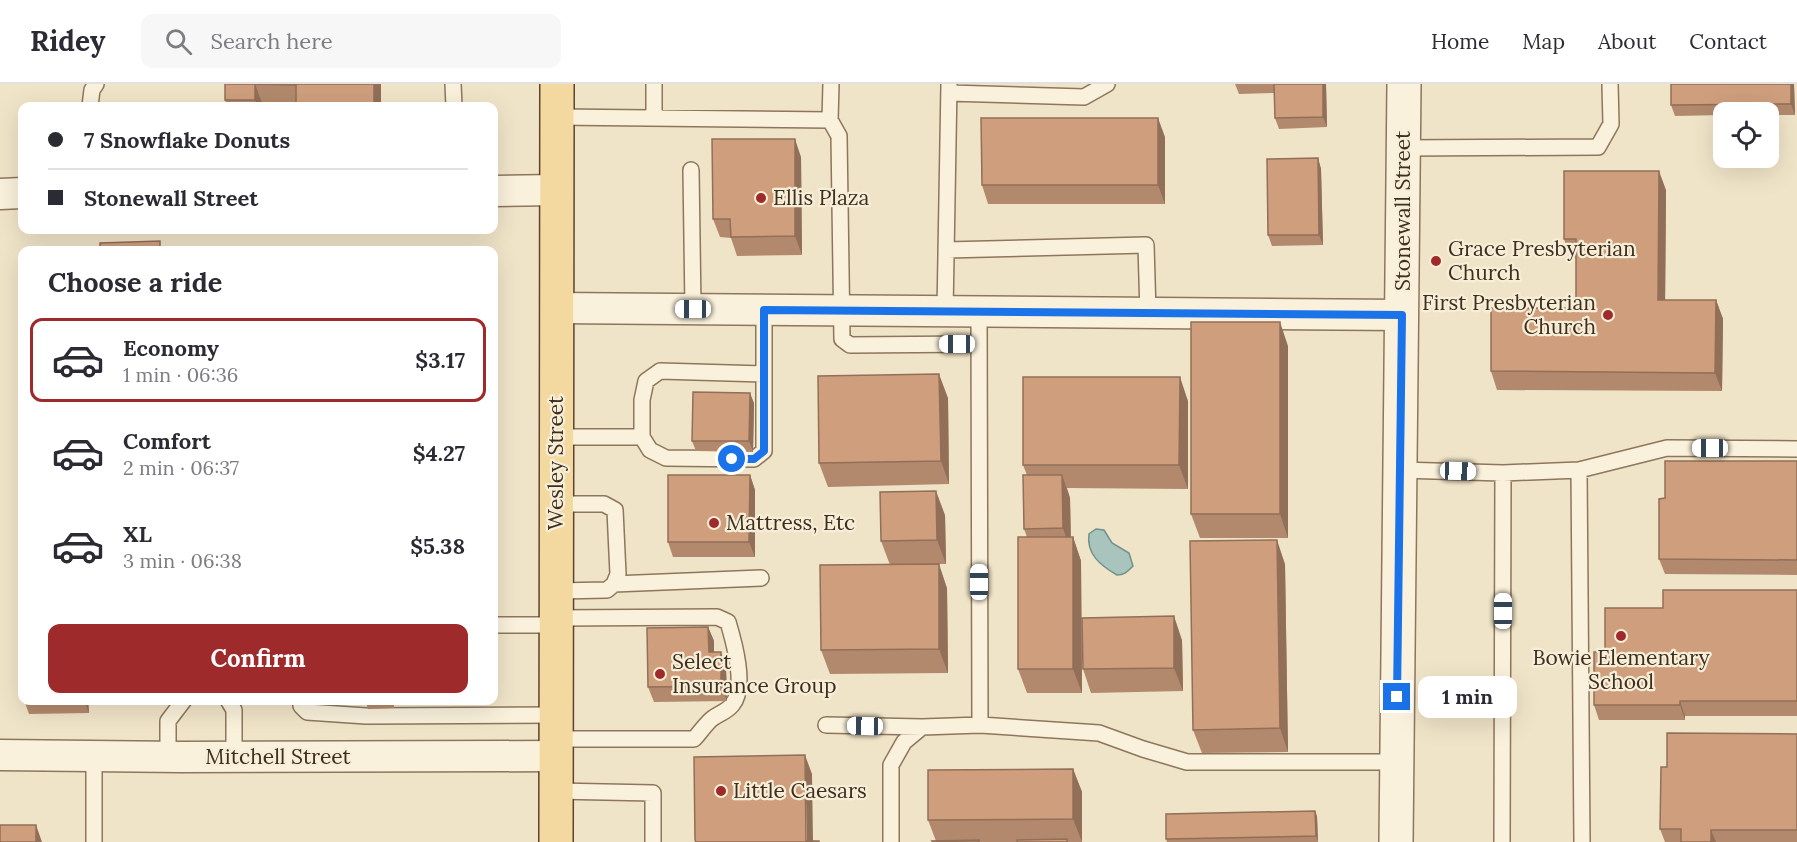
<!DOCTYPE html>
<html lang="en">
<head>
<meta charset="utf-8">
<style>
	:root { --surface:#fff; --page:#f7f7f7; --text:#2b2b33; --muted:#7c7c81; --line:#e1e1e2; --accent:#9e2a2b }
	body { margin:0; font-family:Lora,serif; background:var(--page); color:var(--text); height:100vh; display:flex; flex-direction:column; font-size:22px; white-space:nowrap }
	* { box-sizing:border-box; margin:0 }
	p { font-size:20px; color:var(--muted) }
	.icon { flex:none; width:33px; height:33px; fill:none; stroke:currentColor; stroke-width:2; stroke-linecap:round; stroke-linejoin:round }
	.map { position:relative; flex:1; overflow:hidden }
	.drawer { position:absolute; left:18px; top:162px; width:480px; height:459px; display:flex; flex-direction:column; background:var(--surface); border-radius:12px; box-shadow:0 6px 24px #0002 }
	.drawer>* { flex:none }
	.guide { position:absolute; left:18px; top:18px; width:480px; height:132px; border-radius:12px; box-shadow:0 6px 24px #0002; display:grid; align-content:center; height:132px; padding:0 30px; background:var(--surface) }
	.controls { position:absolute; left:1713px; top:18px; display:grid; gap:12px }
	.controls a { display:grid; place-items:center; width:66px; height:66px; border-radius:12px; background:var(--surface); box-shadow:0 6px 24px #0002; font-size:30px }
	.end { position:absolute; width:27px; height:27px; margin:-14px; border:8px solid #1a73e8; background:#fff; box-shadow:0 0 0 3px #fff }
	.from { border-radius:50% }
	.bubble { position:absolute; height:42px; border-radius:12px; background:var(--surface); box-shadow:0 6px 24px #0002; font-size:20px; font-weight:700; line-height:42px; text-align:center }
	.car { position:absolute; width:18px; height:36px; margin:-18px -9px; border-radius:8px; box-shadow:0 0 4px 2px #0007; background:linear-gradient(#fff 24%,#345 0 40%,#fff 0 76%,#345 0 86%,#fff 0) }
	.guide b { display:flex; align-items:center; gap:21px; height:57px; font-size:22px }
	.guide b+b { border-top:2px solid var(--line) }
	.guide i { width:15px; height:15px; background:var(--text) }
	ul { padding:0; list-style:none }
	li { display:flex; align-items:center; gap:18px; height:84px; margin:0 12px 9px; padding:0 18px; border:3px solid transparent; border-radius:12px }
	li div { flex:1 }
	li b { display:block; font-size:22px }
	li em { font-style:normal; font-weight:700 }
	li.active { border-color:var(--accent) }
	li>.icon { width:54px; height:54px; stroke-width:1.5 }
	h2 { padding:0 30px; font-size:27px; line-height:72px }
	.cta { display:flex; gap:12px; margin-top:auto; padding:12px 30px }
	.cta a { flex:1; height:69px; border-radius:12px; background:var(--accent); color:#fff; font-size:24px; font-weight:700; line-height:69px; text-align:center }
	header { display:flex; align-items:center; gap:36px; box-sizing:border-box; height:84px; padding:0 30px; background:var(--surface); border-bottom:2px solid var(--line) }
	header strong { font-size:28px }
	nav { display:flex; gap:33px; margin-inline-start:auto; font-size:21px }
	.search { width:420px; height:54px; background:var(--page); display:flex; align-items:center; gap:15px; box-sizing:border-box; padding:0 21px; border-radius:12px; color:var(--muted); font-size:22px }
	.map>svg:first-child { display:block }
</style>
</head>
<body>
<header>
<strong>Ridey</strong>
<div class="search"><svg class="icon" aria-label="search" viewBox="0 0 24 24"><circle cx="10" cy="10" r="6"/><path d="M15 15l6 6"/></svg>Search here</div>
<nav><a>Home</a><a>Map</a><a>About</a><a>Contact</a></nav>
</header>
<div class="map">
<svg width="1797" height="758" viewBox="0 0 1797 758">
	<rect width="100%" height="100%" fill="#f0e4c8"/>
	<!-- water -->
	<path fill="#a9c4bc" stroke="#6f938a" stroke-width="1.5" d="M1096,445L1104,446L1112,459L1129,469L1133,482C1128,487 1125,491 1117,491C1101,482 1086,470 1089,450Z"/>
	<g fill="none" stroke-linecap="round" stroke-linejoin="round">
		<defs>
			<path id="service" d="M453,0L454,22
				M949,9L1084,13L1107,0
				M90,22L92,6L96,0
				M557,33L830,36L839,52L842,255L850,261L979,260
				M654,34V0
				M830,36L831,0
				M1403,64L1598,63L1611,40L1610,0
				M691,86L693,225
				M946,166L1146,161L1148,229
				M945,228L949,0
				M556,353H642V316L646,297L660,287L764,290V226
				M642,353L650,366L666,374L754,375L764,367V290
				M1400,386L1503,389L1502,758
				M1579,386L1582,758
				M1503,389L1579,386L1667,364L1797,365
				M614,500L761,494
				M556,507L607,506L614,500L618,490L615,426L604,420H556
				M494,541H556
				M228,616L234,626V673
				M301,616V622L307,628L366,632L556,631
				M826,641L922,643
				M980,641L1099,649L1143,665L1187,678H1397
				M556,655H694C700,649 706,639 713,634C720,629 726,628 732,621C747,604 734,558 728,538L717,533L556,534
				M94,672V758
				M168,673V637L184,616
				M556,707L653,709V758
				M891,758V681L904,658L922,643L980,641L979,227"/>
			<path id="minor" d="M494,107L557,106
				M0,110L22,109
				M557,224L1402,231
				M0,671L181,673L556,672"/>
			<path id="tertiary" d="M1396,758L1404,0"/>
			<path id="primary" d="M556,758L557,0"/>
		</defs>
		<!-- service casing -->
		<use href="#service" stroke="#8d765c" stroke-width="18"/>
		<!-- minor casing -->
		<use href="#minor" stroke="#8d765c" stroke-width="33"/>
		<!-- tertiary casing -->
		<use href="#tertiary" stroke="#8d765c" stroke-width="36"/>
		<!-- primary casing -->
		<use href="#primary" stroke="#5b4430" stroke-width="36"/>
		<!-- service -->
		<use href="#service" stroke="#faf1dc" stroke-width="15"/>
		<!-- minor -->
		<use href="#minor" stroke="#faf1dc" stroke-width="30"/>
		<!-- tertiary -->
		<use href="#tertiary" stroke="#faf1dc" stroke-width="33"/>
		<!-- primary -->
		<use href="#primary" stroke="#f3d9a0" stroke-width="33"/>
	</g>
	<!-- wall -->
	<path fill="#b2896c" d="M225,0H381V22H296V19H262V22H227L225,16Z
		M1235,0H1326L1327,43L1279,45L1275,34L1274,9L1239,10Z
		M1794,0L1795,31H1768V28H1724V31L1675,32L1671,21Z
		M1165,53V120H988L982,101Z
		M801,73L802,171L737,172L731,154L720,153L713,135Z
		M1318,74L1321,85L1323,161L1272,162L1268,151Z
		M1666,106L1665,216H1716L1723,235L1722,307L1497,306L1491,287L1576,224V174H1571L1564,155Z
		M1288,262V454H1200L1191,430Z
		M948,314L949,400L828,403L819,379Z
		M1188,317V405L1067,404L1070,414L1071,453H1073L1081,477L1082,609H1027L1018,585L1027,453L1024,445L1027,391L1023,381Z
		M754,319L753,368L696,367L692,357Z
		M1797,377V491L1665,490L1659,475L1665,414Z
		M750,391L755,406V473H673L668,458Z
		M945,431L946,480H921L947,504L948,589L830,590L821,566L890,481L881,457Z
		M1285,480L1288,668L1202,669L1193,646Z
		M1797,506V632H1685V636H1599L1594,621L1605,568L1663,524Z
		M708,543L714,557V568L726,583L727,617L654,618L648,603Z
		M1182,556L1183,607L1091,609L1083,585Z
		M24,616H88L89,629L29,630Z
		M322,616H415L416,618L394,619V624L368,625L366,619H323Z
		M1797,650V758H1665L1660,745L1667,683Z
		M1073,685L1082,708V758H933L936,757L928,736Z
		M1317,732L1318,758H1167L1166,755Z"/>
	<!-- shaded-wall -->
	<path fill="#916f58" d="M255,0L262,19V22H257L255,16Z
		M374,0H381V22H374Z
		M1323,0H1326L1327,43L1323,33Z
		M1791,0H1794L1795,31L1791,20Z
		M1158,34L1165,53V120L1158,101Z
		M795,55L801,73L802,171L795,152Z
		M1318,74L1321,85L1323,161L1319,151Z
		M1659,87L1666,106L1665,234L1658,216Z
		M1716,216L1723,235L1722,307L1715,289Z
		M1280,238L1288,262V454L1280,430Z
		M939,290L948,314L949,400L941,377Z
		M1180,293L1188,317V405L1179,381Z
		M750,309L754,319L753,368L749,357Z
		M750,391L755,406V473L749,458Z
		M1062,391L1070,414L1071,468L1063,444Z
		M936,407L945,431L946,480L937,456Z
		M1073,453L1081,477L1082,609L1073,585Z
		M1277,456L1285,480L1288,668L1280,644Z
		M939,480L947,504L948,589L939,565Z
		M1174,532L1182,556L1183,607L1174,584Z
		M708,543L714,557V583L709,568Z
		M721,568L726,583L727,617L721,602Z
		M84,616H88L89,629Z
		M1680,617L1685,632V636L1680,621Z
		M805,671L812,690L813,758H807Z
		M1073,685L1082,708V758L1073,735Z
		M1315,727L1317,732L1318,758L1316,752Z
		M36,741L42,758H36Z
		M1711,746L1716,758H1711Z"/>
	<!-- building -->
	<path fill="#cf9f7d" stroke="#916f58" stroke-width="1.5" d="M225,0H374V22H296V1L255,0V16H225Z
		M1274,0H1323V33L1275,34Z
		M1671,0H1791V20L1671,21Z
		M981,34H1158V101H982Z
		M712,55H795V152L731,153L730,135H713Z
		M1318,74L1319,151H1268L1267,75Z
		M1564,87H1659L1658,216H1716L1715,289L1491,287V224H1576V155H1564Z
		M160,157V166H100V159Z
		M240,163V166H192V164Z
		M1191,238H1280V430H1191Z
		M939,290L941,377L819,379L818,292Z
		M1023,293H1180L1179,381H1023Z
		M693,308L750,309L749,357H692Z
		M1665,377H1797V476L1659,475V415L1665,414Z
		M668,391H750L749,458H668Z
		M1023,391H1062L1063,444L1024,445Z
		M936,407L937,456L881,457L880,408Z
		M1018,453H1073V585H1018Z
		M1277,456L1280,644L1193,646L1190,457Z
		M939,480V565L821,566L820,481Z
		M1663,506H1797V617H1680V621H1594V568H1605V524H1663Z
		M1174,532V584L1083,585L1082,534Z
		M708,543L709,568H721V602L648,603L647,544Z
		M1667,649L1797,650V746H1711V758H1681V745H1660L1661,683H1667Z
		M805,671L806,757H819V758H696L695,756L694,673Z
		M1073,685V735L928,736V686Z
		M1315,727L1316,752L1166,755V730Z
		M0,741H36V758H0Z
		M1067,755V758H1017V756Z
		M979,756V758H933L932,757Z"/>
	<g fill="none" stroke-linecap="round" stroke-linejoin="round">
		<!-- route -->
		<path stroke="#1a73e8" stroke-width="8" d="M732,375H754L764,367V226L1402,231L1397,613"/>
	</g>
	<!-- markers -->
	<g fill="#9e2a2b" stroke="#f7eed8" stroke-width="2">
		<circle cx="761" cy="114" r="6"/>
		<circle cx="1436" cy="177" r="6"/>
		<circle cx="1608" cy="231" r="6"/>
		<circle cx="714" cy="439" r="6"/>
		<circle cx="1621" cy="552" r="6"/>
		<circle cx="660" cy="590" r="6"/>
		<circle cx="721" cy="707" r="6"/>
	</g>
	<g text-anchor="middle" stroke-width="4.5" stroke-linejoin="round" paint-order="stroke">
		<!-- poi labels -->
		<g font-size="21" fill="#3d2e20" stroke="#f7eed8" text-anchor="start">
			<text x="773" y="121">Ellis Plaza</text>
			<text x="1448" y="172">Grace Presbyterian<tspan x="1448" dy="24">Church</tspan></text>
			<text x="1596" y="226" text-anchor="end">First Presbyterian<tspan x="1596" dy="24">Church</tspan></text>
			<text x="726" y="446">Mattress, Etc</text>
			<text x="1621" y="581" text-anchor="middle">Bowie Elementary<tspan x="1621" dy="24">School</tspan></text>
			<text x="672" y="585">Select<tspan x="672" dy="24">Insurance Group</tspan></text>
			<text x="733" y="714">Little Caesars</text>
		</g>
		<!-- street labels -->
		<g font-size="21" fill="#3d2e20" stroke="#f7eed8">
			<text transform="translate(1403 127) rotate(-90)" y="7">Stonewall Street</text>
			<text transform="translate(556 379) rotate(-90)" y="7">Wesley Street</text>
			<text x="278" y="680">Mitchell Street</text>
		</g>
	</g>
</svg>
<div class="controls">
<a><svg class="icon" aria-label="locate" viewBox="0 0 24 24"><circle cx="12" cy="12" r="6"/><path d="M12 2v4M12 18v4M2 12h4M18 12h4"/></svg></a>
</div>
<i class="end from" style="left:732px;top:375px"></i>
<i class="end" style="left:1397px;top:613px"></i>
<div class="bubble" style="left:1418px;top:592px;width:99px">1 min</div>
<i class="car" style="left:693px;top:225px;rotate:270deg"></i>
<i class="car" style="left:957px;top:260px;rotate:270deg"></i>
<i class="car" style="left:1710px;top:364px;rotate:270deg"></i>
<i class="car" style="left:1458px;top:387px;rotate:92deg"></i>
<i class="car" style="left:979px;top:498px;rotate:0deg"></i>
<i class="car" style="left:1503px;top:527px;rotate:0deg"></i>
<i class="car" style="left:865px;top:642px;rotate:271deg"></i>
<div class="guide">
<b><i class="from"></i>7 Snowflake Donuts</b>
<b><i></i>Stonewall Street</b>
</div>
<section class="drawer">
<h2>Choose a ride</h2>
<ul>
<li class="active"><svg class="icon" aria-label="car" viewBox="0 0 24 24"><path d="M5 17H2v-5l4-1 3-4h7l3 4 3 1v5h-3M9 17h6M6 11h13"/><circle cx="7" cy="17" r="2"/><circle cx="17" cy="17" r="2"/></svg><div><b>Economy</b><p>1 min · 06:36</p></div><em>$3.17</em></li>
<li><svg class="icon" aria-label="car" viewBox="0 0 24 24"><path d="M5 17H2v-5l4-1 3-4h7l3 4 3 1v5h-3M9 17h6M6 11h13"/><circle cx="7" cy="17" r="2"/><circle cx="17" cy="17" r="2"/></svg><div><b>Comfort</b><p>2 min · 06:37</p></div><em>$4.27</em></li>
<li><svg class="icon" aria-label="car" viewBox="0 0 24 24"><path d="M5 17H2v-5l4-1 3-4h7l3 4 3 1v5h-3M9 17h6M6 11h13"/><circle cx="7" cy="17" r="2"/><circle cx="17" cy="17" r="2"/></svg><div><b>XL</b><p>3 min · 06:38</p></div><em>$5.38</em></li>
</ul>
<div class="cta"><a>Confirm</a></div>
</section>
</div>
</body>
</html>
